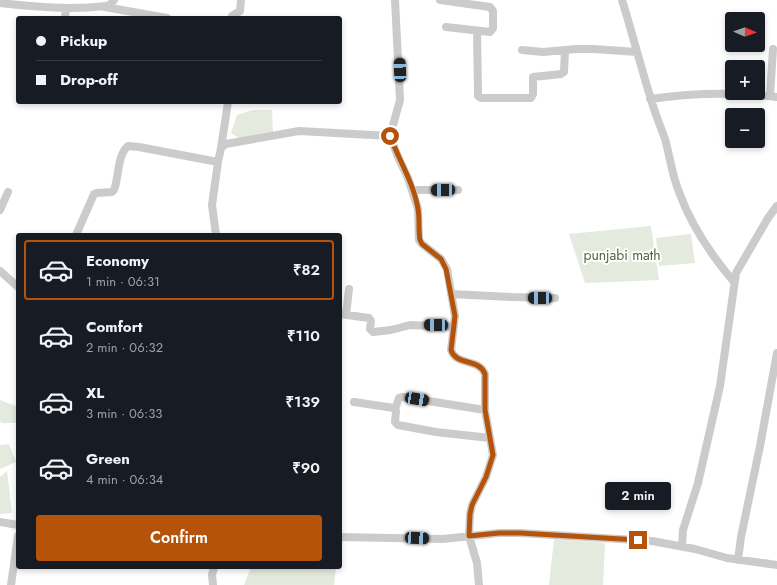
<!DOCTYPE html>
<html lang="en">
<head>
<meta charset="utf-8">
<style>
	:root { --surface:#171b24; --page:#20242c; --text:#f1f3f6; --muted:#9ea1a6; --line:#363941; --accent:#b45309 }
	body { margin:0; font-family:Jost,sans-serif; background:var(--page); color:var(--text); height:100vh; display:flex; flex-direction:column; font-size:15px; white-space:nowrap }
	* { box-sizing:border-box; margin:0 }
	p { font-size:13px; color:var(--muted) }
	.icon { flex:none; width:22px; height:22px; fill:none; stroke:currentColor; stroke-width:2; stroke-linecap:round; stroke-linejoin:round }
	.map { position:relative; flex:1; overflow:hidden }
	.sheet { position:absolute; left:16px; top:233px; width:326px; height:336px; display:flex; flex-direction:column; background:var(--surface); border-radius:4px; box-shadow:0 2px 6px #0003 }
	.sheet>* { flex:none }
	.hud { position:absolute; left:16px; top:16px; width:326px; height:88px; border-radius:4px; box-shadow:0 2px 6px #0003; display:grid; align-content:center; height:88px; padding:0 20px; background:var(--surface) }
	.needle { width:26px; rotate:92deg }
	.fabs { position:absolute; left:725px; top:12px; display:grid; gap:8px }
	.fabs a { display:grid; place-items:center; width:40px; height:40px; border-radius:4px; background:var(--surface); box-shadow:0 2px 6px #0003; font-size:20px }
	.end { position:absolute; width:18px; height:18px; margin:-9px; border:5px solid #b45309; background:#fff; box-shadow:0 0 0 2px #fff }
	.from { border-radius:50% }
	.bubble { position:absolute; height:28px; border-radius:4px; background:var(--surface); box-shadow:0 2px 6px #0003; font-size:13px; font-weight:600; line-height:28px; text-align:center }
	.car { position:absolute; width:12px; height:24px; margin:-12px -6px; border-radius:5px; box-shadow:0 0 3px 1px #0007; background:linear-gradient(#222 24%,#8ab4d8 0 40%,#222 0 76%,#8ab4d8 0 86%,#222 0) }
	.hud b { display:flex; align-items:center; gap:14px; height:38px; font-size:15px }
	.hud b+b { border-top:1px solid var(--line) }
	.hud i { width:10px; height:10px; background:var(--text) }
	ul { padding:7px 0 0; list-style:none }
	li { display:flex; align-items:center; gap:12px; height:60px; margin:0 8px 6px; padding:0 12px; border:2px solid transparent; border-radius:4px }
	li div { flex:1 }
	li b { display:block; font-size:15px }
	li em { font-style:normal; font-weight:600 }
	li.on { border-color:var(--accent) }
	li>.icon { width:36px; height:36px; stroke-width:1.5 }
	.cta { display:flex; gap:8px; margin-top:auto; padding:8px 20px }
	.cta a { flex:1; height:46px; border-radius:4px; background:var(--accent); color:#fff; font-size:16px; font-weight:600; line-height:46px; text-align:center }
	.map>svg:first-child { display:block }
</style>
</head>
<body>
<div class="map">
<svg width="777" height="585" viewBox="0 0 777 585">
	<rect width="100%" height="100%" fill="#fff"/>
	<!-- green -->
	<path fill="#e4eadd" d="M253,110H272L273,133L240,139L231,133L237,115Z
		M651,226L659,280L585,283L569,234Z
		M691,234L695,263L659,266L656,238Z
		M0,400L18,407V423H2L0,421Z
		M9,444L16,462L0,469V445Z
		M7,471L12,513L0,514V477Z
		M554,539L605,543L603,585H549Z
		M251,567H336L334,585H244Z"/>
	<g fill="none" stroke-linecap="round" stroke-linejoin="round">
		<!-- minor -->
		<path stroke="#cbcbcb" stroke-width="8" d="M395,0L400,100L390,136L398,157L408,178L418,209L419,240L422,244L441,259L447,269L455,316L451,350C456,366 479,358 485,374V410L493,455L486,477L472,505L470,514L469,536L477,563L479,585
			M440,0L490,7L493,11V28L490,32L446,27
			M622,0C632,32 640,64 650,96C654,111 660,125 665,139C670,157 672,175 679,192C691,225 711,255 734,282
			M0,3C36,7 70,10 106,6L110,5L114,0
			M105,7L167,18
			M65,18L66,9
			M232,18V16L240,11L241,0
			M477,31L478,93V96L481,98H531L533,94V77L561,74L564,72L565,50
			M522,50L543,52L577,49H594L637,52
			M770,96L773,49
			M650,99C692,93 735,92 777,97
			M221,148L228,102
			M412,190H458
			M0,210L8,192
			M76,235L94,194L96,193L112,192L114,190C119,178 117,155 128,146L139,147L218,162L221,148L226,144L299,131L390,136
			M216,235L212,205L218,162
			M0,271L18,287
			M451,294L511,297L555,298
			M340,314L369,318L371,321L370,329L373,332L391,330L410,325L454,327
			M346,315L349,289
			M354,402L394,408L396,411L395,422L398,425L436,432L490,438
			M395,409L399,398L403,397L485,410
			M0,522L18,525
			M340,537L443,539L499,533H520L652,541L695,549L727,558L777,565
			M682,546L683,530L698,483L720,386L736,273L768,218L777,206
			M738,560L741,537L760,446L777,353
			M11,585L18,536
			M213,585L212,575L214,567"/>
	</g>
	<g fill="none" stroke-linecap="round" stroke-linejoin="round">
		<!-- route -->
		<path stroke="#b45309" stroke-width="5" d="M390,136C399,160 414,184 418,209C420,219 418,230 420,240L422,244L441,259L446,269L455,316L451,350C456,366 479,358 485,374V410L493,455L486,477L472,505L470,514L469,536L499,533H520L638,540"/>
	</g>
	<g text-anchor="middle" stroke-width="4" stroke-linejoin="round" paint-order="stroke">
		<!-- park labels -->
		<g font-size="14" fill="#516440" stroke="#fff">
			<text x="622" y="260">punjabi math</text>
		</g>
	</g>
</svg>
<div class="fabs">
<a><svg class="needle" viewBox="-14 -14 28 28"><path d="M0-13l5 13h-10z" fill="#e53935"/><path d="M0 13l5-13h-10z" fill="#9ea1a6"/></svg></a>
<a>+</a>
<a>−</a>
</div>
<i class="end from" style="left:390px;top:136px"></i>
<i class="end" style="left:638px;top:540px"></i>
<div class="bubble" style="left:605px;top:482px;width:66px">2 min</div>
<i class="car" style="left:400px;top:70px;rotate:358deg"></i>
<i class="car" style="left:443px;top:190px;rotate:269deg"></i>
<i class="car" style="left:540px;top:298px;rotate:271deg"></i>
<i class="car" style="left:436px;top:325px;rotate:271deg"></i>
<i class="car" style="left:417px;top:399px;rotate:99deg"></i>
<i class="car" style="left:417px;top:538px;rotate:93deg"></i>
<div class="hud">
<b><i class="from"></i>Pickup</b>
<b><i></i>Drop-off</b>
</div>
<section class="sheet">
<ul>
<li class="on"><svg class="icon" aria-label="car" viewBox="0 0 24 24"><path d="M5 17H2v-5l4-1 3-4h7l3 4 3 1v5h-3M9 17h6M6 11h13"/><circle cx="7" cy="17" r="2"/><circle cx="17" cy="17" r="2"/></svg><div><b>Economy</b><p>1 min · 06:31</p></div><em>₹82</em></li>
<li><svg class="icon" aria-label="car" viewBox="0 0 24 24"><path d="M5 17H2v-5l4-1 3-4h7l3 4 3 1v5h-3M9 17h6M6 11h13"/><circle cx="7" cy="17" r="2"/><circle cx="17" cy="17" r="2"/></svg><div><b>Comfort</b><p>2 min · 06:32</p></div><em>₹110</em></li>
<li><svg class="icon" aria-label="car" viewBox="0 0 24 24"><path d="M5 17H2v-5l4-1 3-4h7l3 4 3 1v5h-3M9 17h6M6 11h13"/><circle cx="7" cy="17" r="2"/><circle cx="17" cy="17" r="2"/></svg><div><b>XL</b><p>3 min · 06:33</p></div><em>₹139</em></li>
<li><svg class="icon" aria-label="car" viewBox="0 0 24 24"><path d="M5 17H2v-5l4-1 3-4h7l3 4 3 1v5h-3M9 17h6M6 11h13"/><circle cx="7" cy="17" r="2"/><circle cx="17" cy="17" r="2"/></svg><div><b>Green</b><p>4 min · 06:34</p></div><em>₹90</em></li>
</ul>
<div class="cta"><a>Confirm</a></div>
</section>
</div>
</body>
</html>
